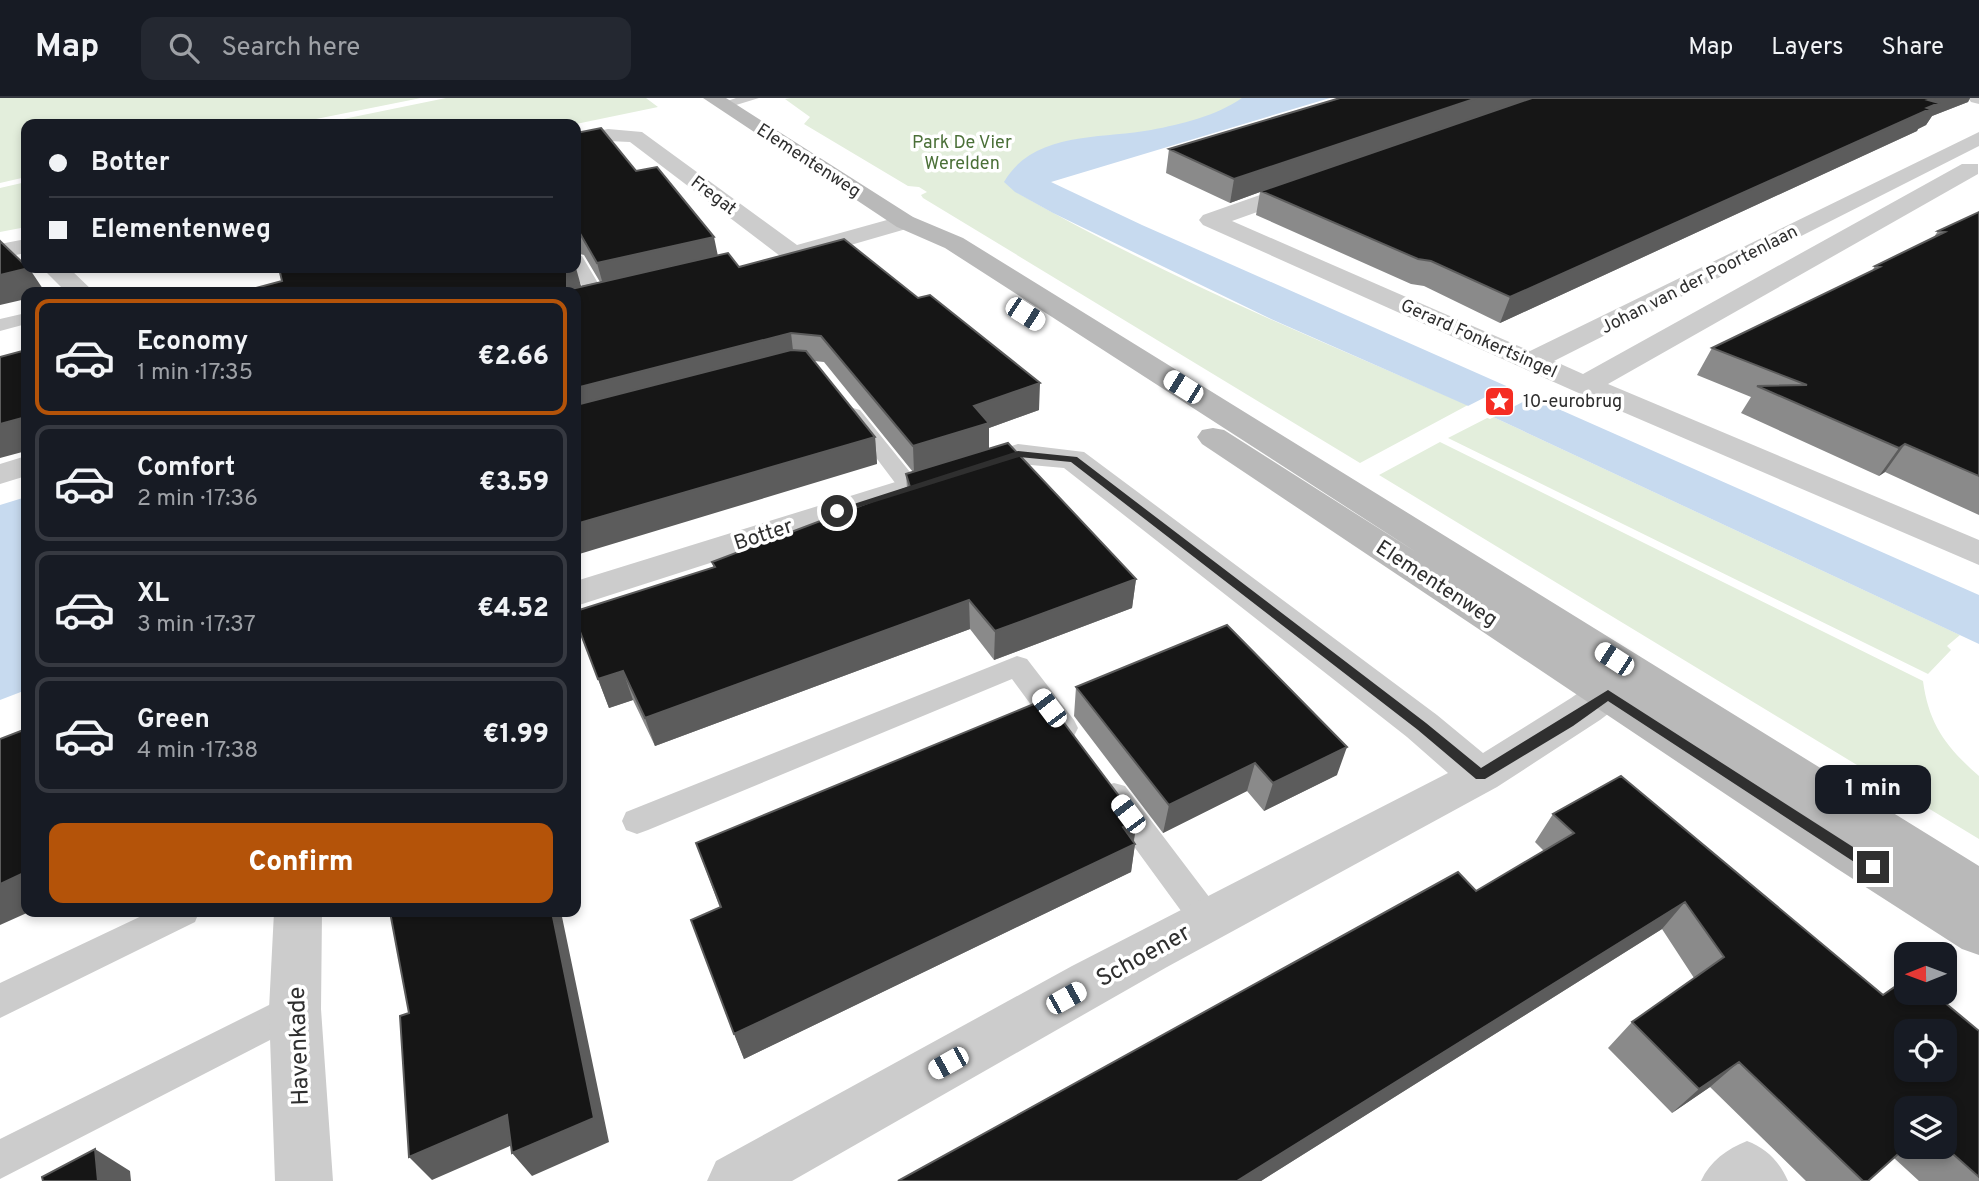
<!DOCTYPE html>
<html lang="en">
<head>
<meta charset="utf-8">
<style>
	:root { --surface:#171b24; --page:#242831; --text:#f1f3f6; --muted:#9ea1a6; --line:#363941; --accent:#b45309 }
	body { margin:0; font-family:Overpass,sans-serif; background:var(--page); color:var(--text); height:100vh; display:flex; flex-direction:column; font-size:26px; white-space:nowrap }
	* { box-sizing:border-box; margin:0 }
	p { font-size:23px; color:var(--muted) }
	.icon { flex:none; width:38px; height:38px; fill:none; stroke:currentColor; stroke-width:2; stroke-linecap:round; stroke-linejoin:round }
	.map { position:relative; flex:1; overflow:hidden }
	.side { position:absolute; left:21px; top:189px; width:560px; height:630px; display:flex; flex-direction:column; background:var(--surface); border-radius:14px; box-shadow:0 4px 10px #0003 }
	.side>* { flex:none }
	.hud { position:absolute; left:21px; top:21px; width:560px; height:154px; border-radius:14px; box-shadow:0 4px 10px #0003; display:grid; align-content:center; height:154px; padding:0 28px; background:var(--surface) }
	.needle { width:46px; rotate:269deg }
	.buttons { position:absolute; left:1894px; top:844px; display:grid; gap:14px }
	.buttons a { display:grid; place-items:center; width:63px; height:63px; border-radius:14px; background:var(--surface); box-shadow:0 4px 10px #0003; font-size:35px }
	.end { position:absolute; width:32px; height:32px; margin:-16px; border:9px solid #2f2f2f; background:#fff; box-shadow:0 0 0 4px #fff }
	.from { border-radius:50% }
	.bubble { position:absolute; height:49px; border-radius:14px; background:var(--surface); box-shadow:0 4px 10px #0003; font-size:23px; font-weight:800; line-height:49px; text-align:center }
	.car { position:absolute; width:21px; height:42px; margin:-21px -10px; border-radius:9px; box-shadow:0 0 5px 2px #0007; background:linear-gradient(#fff 24%,#345 0 40%,#fff 0 76%,#345 0 86%,#fff 0) }
	.hud b { display:flex; align-items:center; gap:24px; height:66px; font-size:26px }
	.hud b+b { border-top:2px solid var(--line) }
	.hud i { width:18px; height:18px; background:var(--text) }
	ul { padding:12px 0 0; list-style:none }
	li { display:flex; align-items:center; gap:21px; height:116px; margin:0 14px 10px; padding:0 14px; border:4px solid var(--line); border-radius:14px }
	li div { flex:1 }
	li b { display:block; font-size:26px }
	li em { font-style:normal; font-weight:800 }
	li.current { border-color:var(--accent) }
	li>.icon { width:63px; height:63px; stroke-width:1.5 }
	.primary-button { display:flex; gap:14px; margin-top:auto; padding:14px 28px }
	.primary-button a { flex:1; height:80px; border-radius:14px; background:var(--accent); color:#fff; font-size:28px; font-weight:800; line-height:80px; text-align:center }
	header { display:flex; align-items:center; gap:42px; box-sizing:border-box; height:98px; padding:0 35px; background:var(--surface); border-bottom:2px solid var(--line) }
	header strong { font-size:33px }
	nav { display:flex; gap:38px; margin-inline-start:auto; font-size:24px }
	.search { width:490px; height:63px; background:var(--page); display:flex; align-items:center; gap:18px; box-sizing:border-box; padding:0 24px; border-radius:14px; color:var(--muted); font-size:26px }
	.map>svg:first-child { display:block }
</style>
</head>
<body>
<header>
<strong>Map</strong>
<div class="search"><svg class="icon" aria-label="search" viewBox="0 0 24 24"><circle cx="10" cy="10" r="6"/><path d="M15 15l6 6"/></svg>Search here</div>
<nav><a>Map</a><a>Layers</a><a>Share</a></nav>
</header>
<div class="map">
<svg width="1979" height="1083" viewBox="0 0 1979 1083">
	<rect width="100%" height="100%" fill="#fff"/>
	<!-- green -->
	<path fill="#e3eedc" d="M0,0H421L291,26H26V79L0,85Z
		M446,0H646L658,9L576,26H319Z
		M791,0H1322L1016,94C1160,177 1315,241 1468,307L1360,365L923,100L921,97L927,94L919,89L908,88L804,26L810,19L785,1Z
		M26,84V129L0,134V90Z
		M1491,318L1960,537L1947,548L1951,552L1928,576L1448,340Z
		M1440,344L1923,583C1929,627 1946,649 1979,678V741L1379,377Z"/>
	<!-- water -->
	<path fill="#c7daef" d="M1242,0H1330L1051,84L1142,127L1979,497V546L1491,318L1271,221L1053,115L1015,94L1004,84C1033,33 1102,41 1151,32C1182,26 1216,18 1242,0Z
		M26,399V592L0,602V407Z"/>
	<!-- pier -->
	<path fill="#fff" d="M1511,286L1536,297L1490,321L1464,310Z"/>
	<g fill="none" stroke-linecap="round" stroke-linejoin="round">
		<!-- lane -->
		<path fill="#ccc" fill-rule="evenodd" d="M736,0H759L723,11L716,7Z
			M576,157L582,158L608,202L605,206H593L590,202L572,170H576Z
			M26,215V226L0,233V221Z
			M853,310L860,312L918,384L921,389L918,394H902L843,316L846,312Z
			M1017,558L1027,561L1074,622L1078,630L1074,638L1064,641L1054,638L1012,581L648,732L637,736L626,732L622,723L626,714Z
			M1114,685L1125,688L1219,812L1224,822L1219,832L1207,837L1195,832L1103,706L1099,697L1103,688Z
			M150,814H199L195,824L0,920V885Z
			M295,894L307,899L313,911L307,923L0,1081V1041Z
			M1747,1043C1766,1050 1780,1064 1788,1083H1701C1710,1063 1727,1051 1747,1043Z"/>
		<!-- street -->
		<path fill="#ccc" fill-rule="evenodd" d="M1968,0H1979V6L1971,4Z
			M608,31L642,34L797,147L905,117L913,119L917,124L913,129L802,161L793,163L784,161L630,44L608,43L576,49V37Z
			M1979,34V48L1554,263L1583,276L1962,66H1978V76L1608,286L1979,442V467L1574,293L1203,127L1199,122L1203,117L1300,83H1316L1319,88L1316,93L1232,123L1530,253Z
			M26,141V155L0,160V146Z
			M42,170H69L94,194H66Z
			M1018,346L1084,354L1437,617L1483,655L1571,600L1621,565L1635,561L1649,565L1655,575L1649,585L1600,622L1497,689L1167,869L792,1083H707L716,1063L1072,868L1448,675L1407,639L1064,370L1020,366L576,508V483Z
			M26,358V378L0,386V366Z
			M274,814H322L321,911L333,1083H275L269,911Z"/>
		<!-- secondary -->
		<path fill="#b9b9b9" fill-rule="evenodd" d="M703,0H726L913,119L963,140L1979,768V857L1962,851L1836,770L1202,346L1197,339L1202,332L1213,330L1224,332L1416,454L945,150L897,129Z"/>
	</g>
	<!-- wall -->
	<path fill="#8a8a8a" fill-rule="evenodd" d="M1340,0H1970L1968,4L1932,18L1926,27L1918,31L1917,33L1500,225L1424,188L1411,186L1256,117L1260,94L1230,105L1166,75L1169,51Z
		M576,35L636,73L718,158L1039,312L989,330V351L1136,481L1132,510L994,562L970,531L655,648L633,602L609,610L576,523L714,470L712,464L907,391L906,376L913,374L824,264L814,263L875,339L877,366L581,188L600,184L584,157L576,155Z
		M1979,114V417L1885,374L1879,378L1741,315L1751,299L1697,277L1712,250L1872,173L1875,168L1934,139L1938,133Z
		M1076,589L1337,677L1264,713L1247,693L1163,735L1074,618Z
		M1553,716L1883,897L1979,933V1083H1919L1894,1060L1868,1083H1806L1710,989L1672,1015L1608,950L1632,924L1694,880L1662,831L1261,1083H898L1476,793L1544,753L1535,744ZM1944,1010V1048H1906Z
		M1137,722L1134,743L1135,746L1131,774L744,961L691,822L720,810L696,745Z"/>
	<!-- shaded-wall -->
	<path fill="#5c5c5c" d="M1477,0H1534L1261,93L1260,94L1230,105L1234,81Z
		M1935,0H1970L1968,4L1932,18L1926,27L1918,31L1917,33L1500,225L1510,199Z
		M714,139L719,163L604,190L597,165Z
		M29,170L45,194H26V201L0,207V177Z
		M576,170L583,195L567,192V172Z
		M791,235L794,261L576,319V290Z
		M1040,285L1039,312L989,330V352L914,375L913,348L974,308Z
		M26,319V353L0,360V326Z
		M875,339L877,366L576,457V426Z
		M1905,346L1885,374L1879,378L1899,350Z
		M1136,481L1132,510L994,562L995,533Z
		M969,502L970,531L655,648L645,620Z
		M623,573L633,602L609,610L598,581Z
		M1347,649L1337,677L1264,713L1273,685Z
		M1255,665L1247,693L1163,735L1169,707Z
		M1137,722L1133,747L1135,746L1131,774L744,961L734,936Z
		M26,774V814H29L0,827V786Z
		M1685,804L1662,831L1261,1083H1237Z
		M552,814H561L609,1044L532,1078L512,1055Z
		M1739,964L1710,989L1672,1015L1699,991Z
		M507,1017L526,1041L432,1082L409,1059Z
		M95,1051L130,1073L131,1083H98Z"/>
	<!-- building -->
	<path fill="#161616" stroke="#5c5c5c" stroke-width="2" fill-rule="evenodd" d="M1340,0H1477L1234,81L1169,51Z
		M1532,0H1935L1928,2L1939,5L1927,10L1930,11L1510,199L1431,163L1418,161L1261,93Z
		M601,30L636,73L657,69L714,139L597,165L578,132H576V35Z
		M1979,114V378L1905,346L1899,350L1757,288L1807,287L1712,250L1880,169L1875,168L1945,134L1938,133Z
		M844,141L918,200L930,197L1040,285L974,308L989,325L913,348L821,238L791,235L576,290V194H241L282,183L279,170H575L567,172V192L728,155L739,169Z
		M0,143L26,168V170H29L0,177Z
		M26,252V319L0,326V259Z
		M791,252L806,253L875,339L576,426V307Z
		M1008,345L1136,481L995,533L969,502L645,620L623,573L598,581L576,523V513L715,469L712,464L910,389L906,376Z
		M1227,527L1347,649L1273,685L1255,665L1169,707L1076,589Z
		M1046,601L1137,722L1123,729L1135,746L734,936L691,822L721,809L696,745Z
		M26,631V774L0,786V641Z
		M1621,678L1883,897L1906,881V894H1932L1979,933V1079L1944,1048V1010H1906V1048H1907L1868,1083H1863L1739,964L1699,991L1632,924L1724,859L1685,804L1237,1083H898L1458,774L1476,793L1574,735L1553,716ZM1906,933H1944V971H1906Z
		M390,814H552L594,1020L512,1055L507,1017L409,1059L400,918L409,915Z
		M95,1051L98,1083H43L42,1079Z"/>
	<!-- route -->
	<path fill="#2f2f2f" d="M1018,353L1077,359L1426,625L1481,670L1608,592L1878,765V773H1868L1608,603L1573,628L1485,681H1476L1418,632L1071,364L1019,359L840,415L832,413Z"/>
	<!-- icons -->
	<defs>
		<symbol id="sight-square" viewBox="-11 -11 22 22"><rect x="-9" y="-9" width="18" height="18" rx="4" fill="#f52d23" stroke="#fff"/><path d="M0-6L1.8-2.2L6-1.7L2.9 1.2L3.7 5.4L0 3.3L-3.7 5.4L-2.9 1.2L-6-1.7L-1.8-2.2Z" fill="#fff"/></symbol>
	</defs>
	<g fill-rule="evenodd">
		<use href="#sight-square" x="1482" y="286" width="35" height="35"/>
	</g>
	<g text-anchor="middle" stroke-width="7" stroke-linejoin="round" paint-order="stroke">
		<!-- far-park labels -->
		<g font-size="18" fill="#4b7038" stroke="#fff">
			<text x="962" y="50">Park De Vier<tspan x="962" dy="21">Werelden</tspan></text>
		</g>
		<!-- far-street labels -->
		<g font-size="18" fill="#2f2f2f" stroke="#fff">
			<text transform="translate(809 62) rotate(33)" y="6">Elementenweg</text>
			<text transform="translate(714 97) rotate(37)" y="6">Fregat</text>
			<text transform="translate(1699 181) rotate(-27)" y="6">Johan van der Poortenlaan</text>
			<text transform="translate(1479 240) rotate(24)" y="6">Gerard Fonkertsingel</text>
		</g>
		<!-- far-poi labels -->
		<g font-size="18" fill="#2f2f2f" stroke="#fff" text-anchor="start">
			<text x="1523" y="309">10-eurobrug</text>
		</g>
		<!-- street labels -->
		<g font-size="21" fill="#2f2f2f" stroke="#fff">
			<text transform="translate(763 436) rotate(-18)" y="7">Botter</text>
			<text transform="translate(1437 485) rotate(33)" y="7">Elementenweg</text>
		</g>
		<!-- near-street labels -->
		<g font-size="24" fill="#2f2f2f" stroke="#fff">
			<text transform="translate(1143 857) rotate(-29)" y="8">Schoener</text>
			<text transform="translate(298 948) rotate(-92)" y="8">Havenkade</text>
		</g>
	</g>
</svg>
<div class="buttons">
<a><svg class="needle" viewBox="-14 -14 28 28"><path d="M0-13l5 13h-10z" fill="#e53935"/><path d="M0 13l5-13h-10z" fill="#9ea1a6"/></svg></a>
<a><svg class="icon" aria-label="locate" viewBox="0 0 24 24"><circle cx="12" cy="12" r="6"/><path d="M12 2v4M12 18v4M2 12h4M18 12h4"/></svg></a>
<a><svg class="icon" aria-label="layers" viewBox="0 0 24 24"><path d="M12 4l9 5-9 5-9-5zM3 14l9 5 9-5"/></svg></a>
</div>
<i class="end from" style="left:837px;top:413px"></i>
<i class="end" style="left:1873px;top:769px"></i>
<div class="bubble" style="left:1815px;top:667px;width:116px">1 min</div>
<i class="car" style="left:1025px;top:216px;rotate:123deg"></i>
<i class="car" style="left:1183px;top:289px;rotate:302deg"></i>
<i class="car" style="left:1614px;top:561px;rotate:303deg"></i>
<i class="car" style="left:1049px;top:610px;rotate:323deg"></i>
<i class="car" style="left:1128px;top:716px;rotate:323deg"></i>
<i class="car" style="left:1066px;top:900px;rotate:61deg"></i>
<i class="car" style="left:948px;top:965px;rotate:241deg"></i>
<div class="hud">
<b><i class="from"></i>Botter</b>
<b><i></i>Elementenweg</b>
</div>
<section class="side">
<ul>
<li class="current"><svg class="icon" aria-label="car" viewBox="0 0 24 24"><path d="M5 17H2v-5l4-1 3-4h7l3 4 3 1v5h-3M9 17h6M6 11h13"/><circle cx="7" cy="17" r="2"/><circle cx="17" cy="17" r="2"/></svg><div><b>Economy</b><p>1 min · 17:35</p></div><em>€2.66</em></li>
<li><svg class="icon" aria-label="car" viewBox="0 0 24 24"><path d="M5 17H2v-5l4-1 3-4h7l3 4 3 1v5h-3M9 17h6M6 11h13"/><circle cx="7" cy="17" r="2"/><circle cx="17" cy="17" r="2"/></svg><div><b>Comfort</b><p>2 min · 17:36</p></div><em>€3.59</em></li>
<li><svg class="icon" aria-label="car" viewBox="0 0 24 24"><path d="M5 17H2v-5l4-1 3-4h7l3 4 3 1v5h-3M9 17h6M6 11h13"/><circle cx="7" cy="17" r="2"/><circle cx="17" cy="17" r="2"/></svg><div><b>XL</b><p>3 min · 17:37</p></div><em>€4.52</em></li>
<li><svg class="icon" aria-label="car" viewBox="0 0 24 24"><path d="M5 17H2v-5l4-1 3-4h7l3 4 3 1v5h-3M9 17h6M6 11h13"/><circle cx="7" cy="17" r="2"/><circle cx="17" cy="17" r="2"/></svg><div><b>Green</b><p>4 min · 17:38</p></div><em>€1.99</em></li>
</ul>
<div class="primary-button"><a>Confirm</a></div>
</section>
</div>
</body>
</html>
